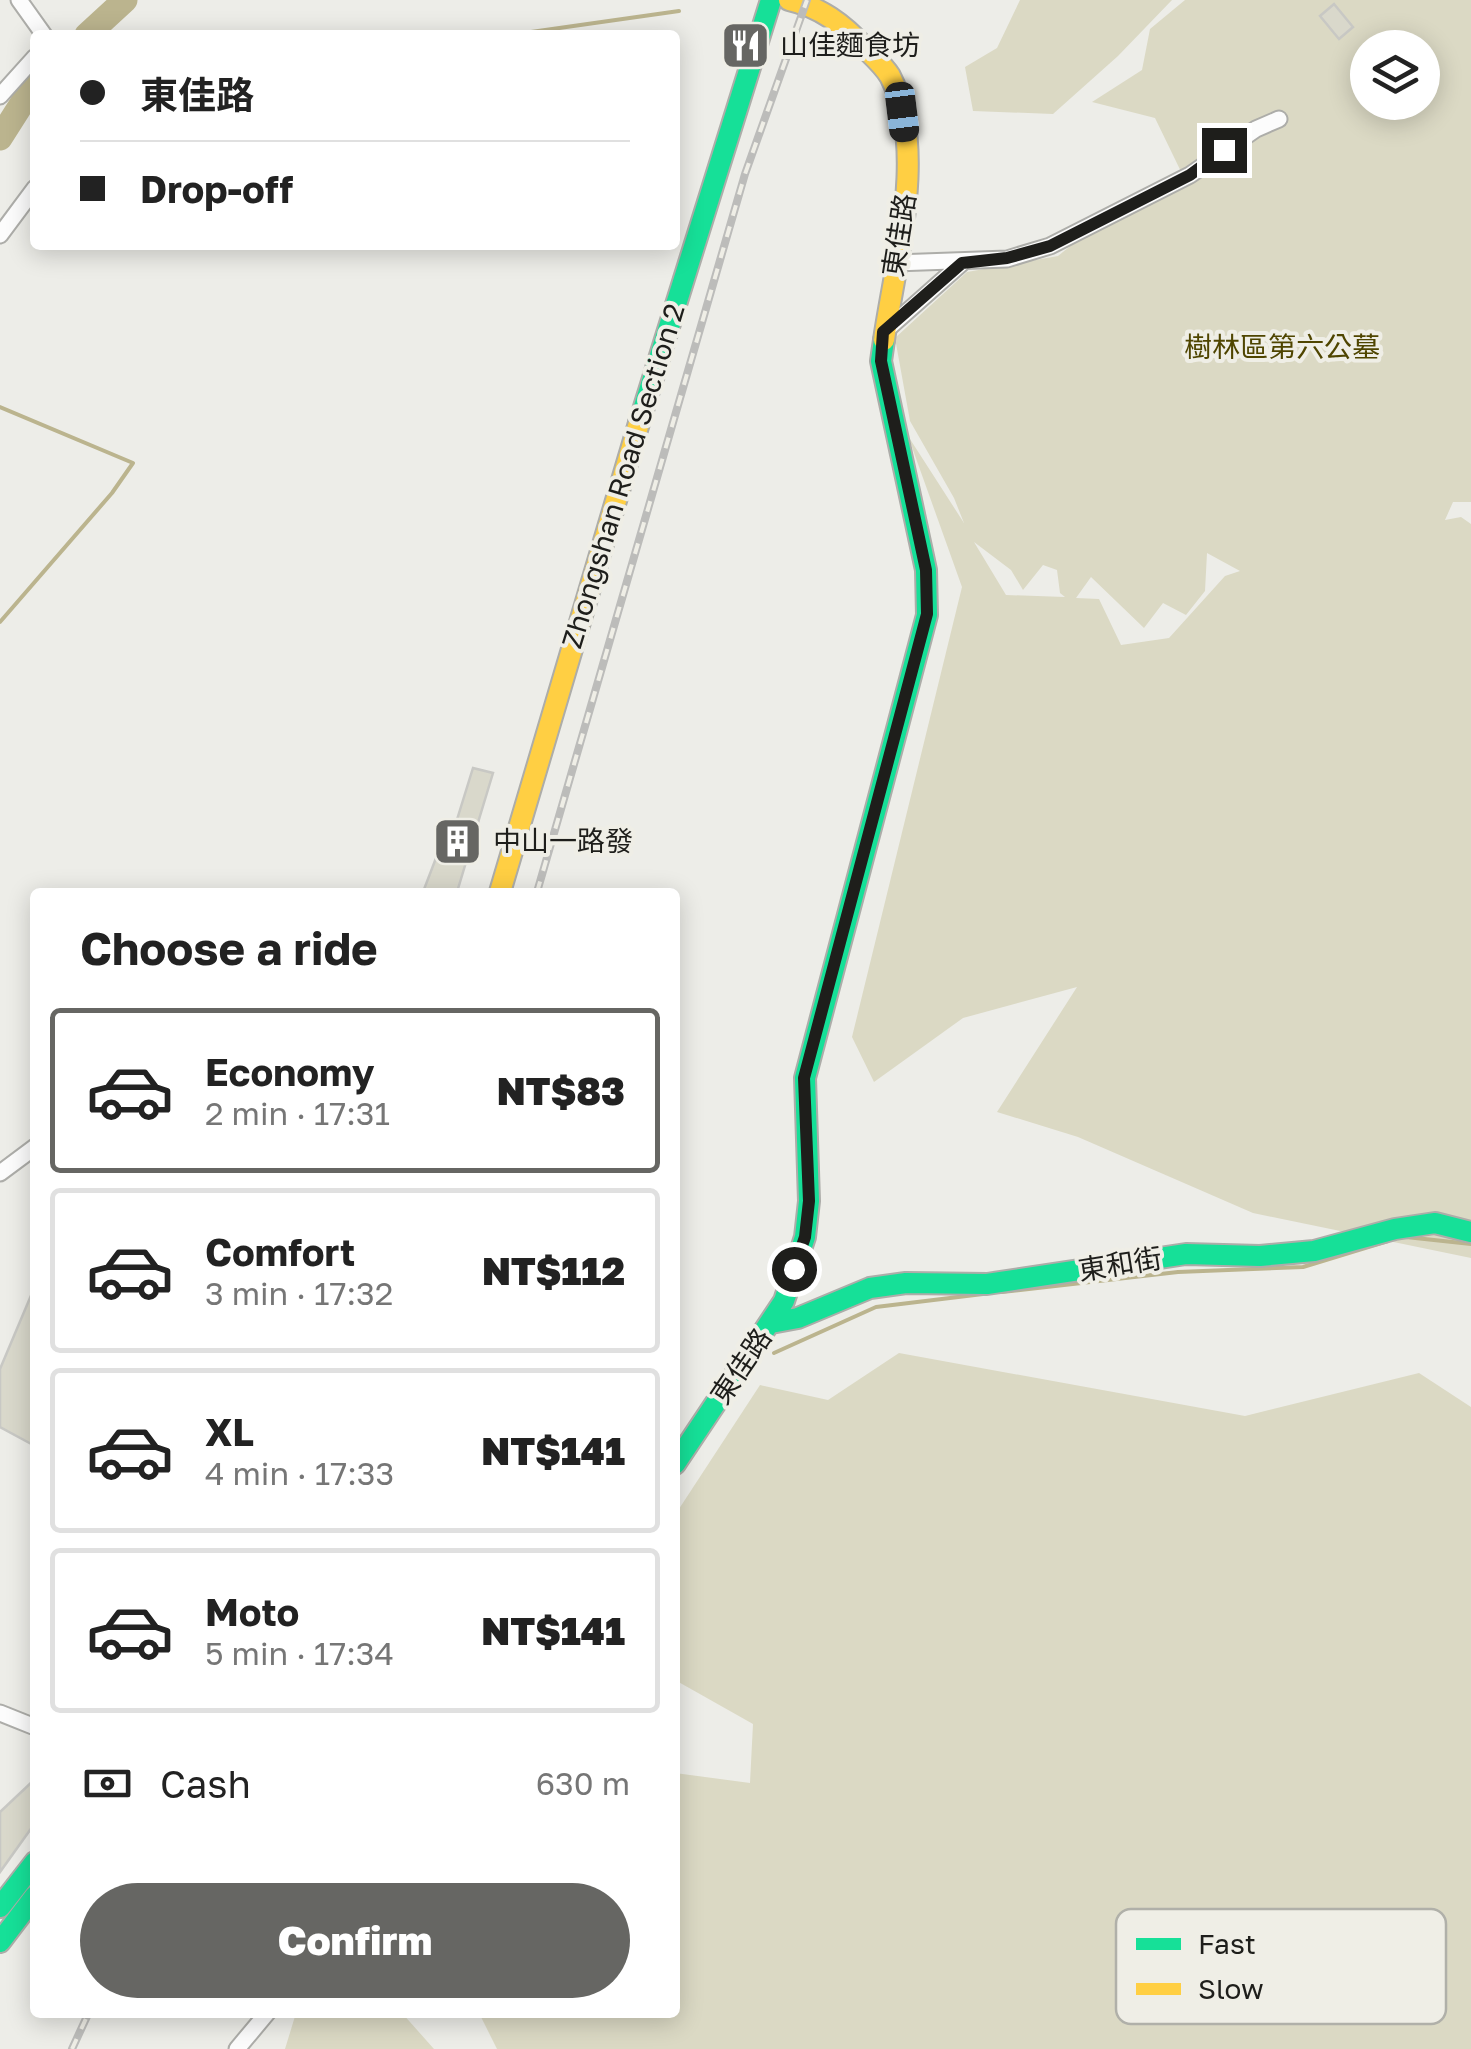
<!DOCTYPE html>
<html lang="en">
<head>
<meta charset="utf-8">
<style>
	:root { --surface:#fff; --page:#f6f6f6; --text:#222; --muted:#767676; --line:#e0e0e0; --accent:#666663 }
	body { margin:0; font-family:"Golos Text","Noto Sans TC",sans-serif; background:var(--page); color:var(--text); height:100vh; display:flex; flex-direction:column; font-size:38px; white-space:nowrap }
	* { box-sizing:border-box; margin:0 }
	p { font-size:32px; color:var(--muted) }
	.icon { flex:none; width:55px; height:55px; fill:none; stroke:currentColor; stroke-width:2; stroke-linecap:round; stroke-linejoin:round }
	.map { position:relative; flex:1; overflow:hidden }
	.sheet { position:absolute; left:30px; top:888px; width:650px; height:1130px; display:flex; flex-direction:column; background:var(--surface); border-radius:10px; box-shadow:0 5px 25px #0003 }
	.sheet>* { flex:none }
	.hud { position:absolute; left:30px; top:30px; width:650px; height:220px; border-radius:10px; box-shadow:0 5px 25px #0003; display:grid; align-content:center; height:220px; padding:0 50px; background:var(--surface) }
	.controls { position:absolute; left:1350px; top:30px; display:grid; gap:20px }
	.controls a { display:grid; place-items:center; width:90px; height:90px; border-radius:50%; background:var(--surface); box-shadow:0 5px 25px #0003; font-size:50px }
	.end { position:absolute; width:45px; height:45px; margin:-22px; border:12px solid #1e1e1b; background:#fff; box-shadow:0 0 0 5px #fff }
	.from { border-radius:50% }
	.car { position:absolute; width:30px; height:60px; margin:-30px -15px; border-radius:12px; box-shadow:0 0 8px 2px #0007; background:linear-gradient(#222 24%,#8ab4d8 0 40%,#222 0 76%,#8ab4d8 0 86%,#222 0) }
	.hud b { display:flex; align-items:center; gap:35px; height:95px; font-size:38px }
	.hud b+b { border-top:2px solid var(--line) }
	.hud i { width:25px; height:25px; background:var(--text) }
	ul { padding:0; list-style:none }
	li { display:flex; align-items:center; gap:30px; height:165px; margin:0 20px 15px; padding:0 30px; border:5px solid var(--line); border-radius:10px }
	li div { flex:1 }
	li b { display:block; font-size:38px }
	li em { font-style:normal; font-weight:800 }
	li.active { border-color:var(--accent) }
	li>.icon { width:90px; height:90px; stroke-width:1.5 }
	h2 { padding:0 50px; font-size:45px; line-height:120px }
	.pay { display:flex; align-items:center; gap:25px; height:110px; padding:0 50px; font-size:38px }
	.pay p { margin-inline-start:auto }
	.action { display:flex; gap:20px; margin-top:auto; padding:20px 50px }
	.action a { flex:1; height:115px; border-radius:60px; background:var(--accent); color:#fff; font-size:40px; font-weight:800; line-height:115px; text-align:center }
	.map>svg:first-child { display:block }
</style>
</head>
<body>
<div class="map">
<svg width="1471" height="2049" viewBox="0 0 1471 2049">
	<rect width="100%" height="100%" fill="#edede8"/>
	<!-- green -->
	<path fill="#dbd9c4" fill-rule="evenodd" d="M1020,0H1172L1118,56L1053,114L973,111L965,67L997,48Z
		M1185,0H1471V502H1453L1445,520L1461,517L1471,524V1258L1253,1213L1078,1137L997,1112L1077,987L963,1018L874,1082L852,1037L962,587L908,436L964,523L954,498L910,421L895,338L967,272L1058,256L1074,243L1188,186L1155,118L1092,102L1142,70L1150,29ZM1368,48H1422V102H1368ZM974,542L1011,570L1023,590L1043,565L1057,570L1060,593L1065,597L1006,595ZM1207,553L1240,571L1225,576L1169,638L1121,645L1099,599L1076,598L1091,577L1144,628L1163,603L1186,615L1205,591Z
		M899,1353L1245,1416L1419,1373L1471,1407V2049H497L479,2013L675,2012V1773L750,1783L753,1724L675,1680V1515L760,1385L828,1400Z
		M296,2013H402L434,2049H285Z"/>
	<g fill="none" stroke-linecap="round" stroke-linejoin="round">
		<!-- stream -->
		<path stroke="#bbb48e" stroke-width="4" d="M74,35L112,0
			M510,35L679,11
			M0,407L133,463L112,493L0,622
			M1406,1237L1471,1244
			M1002,1292L1178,1272L1303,1267L1388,1241
			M774,1353L876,1307L983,1294"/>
		<!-- river -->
		<path stroke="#bbb48e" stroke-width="25" d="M87,35L125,0
			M0,138L35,83"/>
	</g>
	<!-- building -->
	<path fill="#d9d8cb" stroke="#c8c8c4" stroke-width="2.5" d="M1334,4L1353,27L1339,39L1320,16Z
		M473,768L493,773L457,892H423L449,824L455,826Z
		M35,1286V1446L0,1427V1369Z
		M35,1779V1823L0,1872V1812Z"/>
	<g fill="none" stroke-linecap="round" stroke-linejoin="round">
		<defs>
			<path id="street" d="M19,0L44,35
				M0,96L35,57
				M0,235L35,188
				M895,263L1007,259L1050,246L1190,175L1256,129L1279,119
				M883,333L962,263
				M0,1173L35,1147
				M0,1713L35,1727
				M237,2049L268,2012"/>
			<path id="fast" d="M639,423L771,0
				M771,1323L798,1318L870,1288L906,1283L987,1284L1186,1254L1260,1256L1314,1251L1395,1229L1435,1223L1471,1232
				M675,1464L784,1301L805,1237L809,1201L805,1078L927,615L926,570L881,361L884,340
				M0,1907L35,1862
				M0,1942L35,1896"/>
			<path id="slow" d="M789,0C820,7 843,24 865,48C873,56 884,66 890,76C928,149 895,262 884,340
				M500,892L639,423"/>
		</defs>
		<!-- street casing -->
		<use href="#street" stroke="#adada9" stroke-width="19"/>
		<!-- fast casing -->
		<use href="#fast" stroke="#adada9" stroke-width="24"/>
		<!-- slow casing -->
		<use href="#slow" stroke="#adada9" stroke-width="24"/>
		<!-- street -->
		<use href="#street" stroke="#fcfcfc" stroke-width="15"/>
		<!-- fast -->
		<use href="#fast" stroke="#16e098" stroke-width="20"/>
		<!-- slow -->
		<use href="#slow" stroke="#ffcf43" stroke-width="20"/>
		<defs>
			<path id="rail" d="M537,892L745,174L807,0
				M72,2049L89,2012"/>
		</defs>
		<!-- rail casing -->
		<use href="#rail" stroke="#bcbcba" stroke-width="8"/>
		<!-- rail -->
		<use href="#rail" stroke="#efeee6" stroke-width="4" stroke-dasharray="11" stroke-linecap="butt"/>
	</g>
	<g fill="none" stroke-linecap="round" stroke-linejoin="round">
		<!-- route -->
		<path stroke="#1e1e1b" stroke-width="12" d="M794,1269L805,1237L809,1201L804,1078L927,614L926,570L881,361L883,332L962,263L1007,258L1050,246L1190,175L1224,150"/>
	</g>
	<!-- icons -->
	<defs>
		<symbol id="restaurant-square" viewBox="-11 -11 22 22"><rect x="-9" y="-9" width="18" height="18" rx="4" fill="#666663" stroke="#efeee6"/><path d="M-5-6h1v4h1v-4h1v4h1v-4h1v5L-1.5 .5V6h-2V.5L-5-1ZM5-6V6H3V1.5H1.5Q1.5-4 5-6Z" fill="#fff"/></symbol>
		<symbol id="building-square" viewBox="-11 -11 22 22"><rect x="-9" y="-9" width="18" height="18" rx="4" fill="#666663" stroke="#efeee6"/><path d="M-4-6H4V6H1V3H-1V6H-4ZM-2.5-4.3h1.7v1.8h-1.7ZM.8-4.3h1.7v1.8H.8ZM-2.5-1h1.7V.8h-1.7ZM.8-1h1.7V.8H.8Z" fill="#fff"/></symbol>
	</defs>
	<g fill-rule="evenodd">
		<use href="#restaurant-square" x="718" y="18" width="55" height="55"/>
		<use href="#building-square" x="430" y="814" width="55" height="55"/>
	</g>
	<g text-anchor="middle" stroke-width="8" stroke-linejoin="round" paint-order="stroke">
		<!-- poi labels -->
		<g font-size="28" fill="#1e1e1b" stroke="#efeee6" text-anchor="start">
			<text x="780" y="55">山佳麵食坊</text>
			<text x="493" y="851">中山一路發</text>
		</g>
		<!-- street labels -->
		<g font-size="28" fill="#1e1e1b" stroke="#efeee6">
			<text transform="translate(899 235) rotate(-81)" y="10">東佳路</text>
			<text transform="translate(623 476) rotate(-73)" y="10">Zhongshan Road Section 2</text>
			<text transform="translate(1120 1264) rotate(-9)" y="10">東和街</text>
			<text transform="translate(741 1366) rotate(-56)" y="10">東佳路</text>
		</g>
		<!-- park labels -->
		<g font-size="28" fill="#4f4500" stroke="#efeee6">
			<text x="1282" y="357">樹林區第六公墓</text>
		</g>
	</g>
	<!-- legend -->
	<rect x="1116" y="1909" width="330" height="115" rx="15" fill="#efeee6" stroke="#b0b0a9" stroke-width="2.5"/>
	<rect x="1136" y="1938" width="45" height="12" fill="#16e098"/>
	<rect x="1136" y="1983" width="45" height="12" fill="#ffcf43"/>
	<g font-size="28" fill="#1e1e1b">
		<text x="1198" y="1954">Fast</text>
		<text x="1198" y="1999">Slow</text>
	</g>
</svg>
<div class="controls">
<a><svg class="icon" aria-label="layers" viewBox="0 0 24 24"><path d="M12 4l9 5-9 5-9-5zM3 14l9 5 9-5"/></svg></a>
</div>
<i class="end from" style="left:794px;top:1269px"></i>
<i class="end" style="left:1224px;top:150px"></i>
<i class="car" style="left:902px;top:112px;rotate:173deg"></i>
<div class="hud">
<b><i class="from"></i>東佳路</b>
<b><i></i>Drop-off</b>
</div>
<section class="sheet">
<h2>Choose a ride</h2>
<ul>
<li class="active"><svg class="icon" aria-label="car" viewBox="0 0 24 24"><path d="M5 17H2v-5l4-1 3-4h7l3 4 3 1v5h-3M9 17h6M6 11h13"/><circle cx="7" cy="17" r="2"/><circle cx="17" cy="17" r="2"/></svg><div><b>Economy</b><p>2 min · 17:31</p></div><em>NT$83</em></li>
<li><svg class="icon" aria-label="car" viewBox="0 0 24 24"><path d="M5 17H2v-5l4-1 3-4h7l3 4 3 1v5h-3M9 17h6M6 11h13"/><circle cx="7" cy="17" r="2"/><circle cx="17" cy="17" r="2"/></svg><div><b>Comfort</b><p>3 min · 17:32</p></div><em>NT$112</em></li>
<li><svg class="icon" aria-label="car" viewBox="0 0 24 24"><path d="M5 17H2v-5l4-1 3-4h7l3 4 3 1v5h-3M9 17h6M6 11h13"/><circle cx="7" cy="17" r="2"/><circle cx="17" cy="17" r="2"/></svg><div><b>XL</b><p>4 min · 17:33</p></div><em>NT$141</em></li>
<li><svg class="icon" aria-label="car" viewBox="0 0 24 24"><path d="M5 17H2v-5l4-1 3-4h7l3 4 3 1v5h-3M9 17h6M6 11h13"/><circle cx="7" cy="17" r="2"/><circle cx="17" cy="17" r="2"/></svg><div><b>Moto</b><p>5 min · 17:34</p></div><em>NT$141</em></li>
</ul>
<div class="pay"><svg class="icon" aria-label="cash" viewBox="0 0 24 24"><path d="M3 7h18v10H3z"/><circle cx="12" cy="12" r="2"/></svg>Cash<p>630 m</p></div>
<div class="action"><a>Confirm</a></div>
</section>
</div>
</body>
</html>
